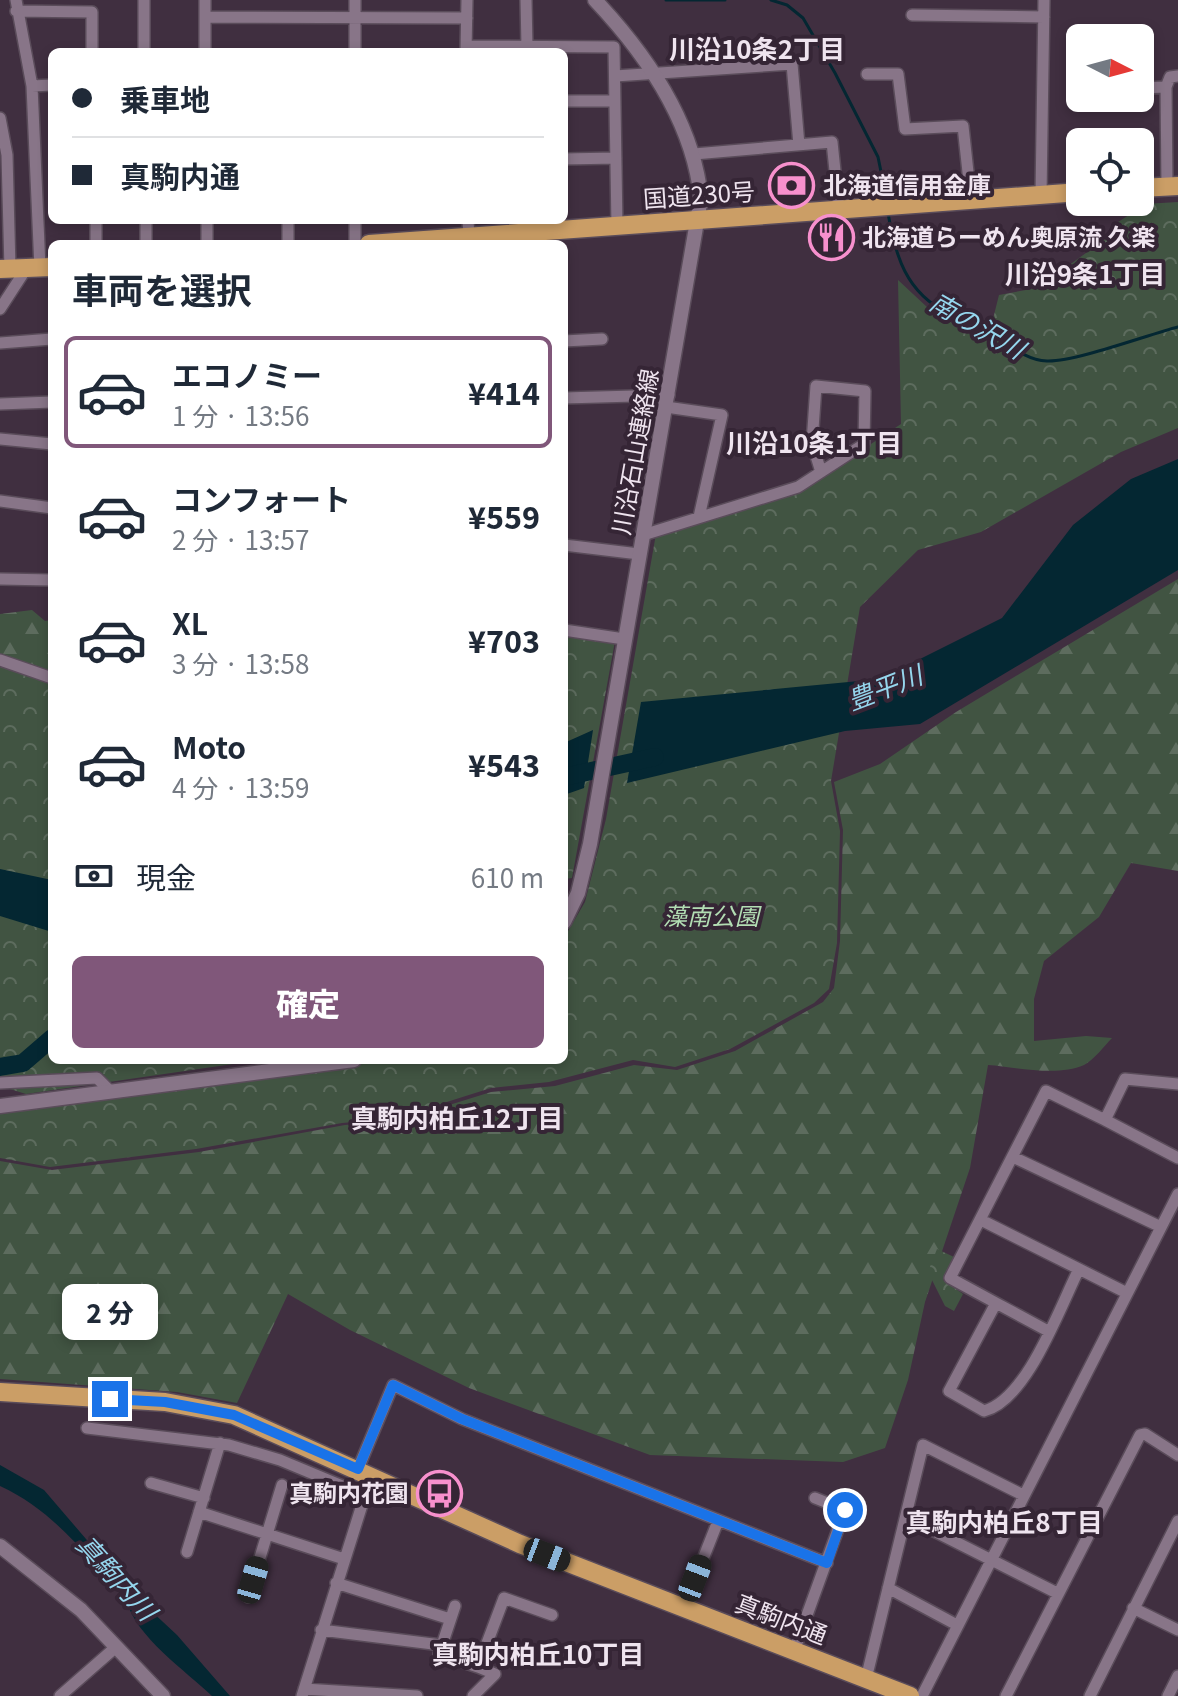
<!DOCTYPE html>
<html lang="ja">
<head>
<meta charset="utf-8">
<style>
	:root { --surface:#fff; --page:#f6f6f7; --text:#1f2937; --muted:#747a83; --line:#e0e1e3; --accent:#80577a }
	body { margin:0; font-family:Georgia,"Noto Sans JP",serif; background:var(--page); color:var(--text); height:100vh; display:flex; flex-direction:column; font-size:30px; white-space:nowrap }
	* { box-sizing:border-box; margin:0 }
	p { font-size:26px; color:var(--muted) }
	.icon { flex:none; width:44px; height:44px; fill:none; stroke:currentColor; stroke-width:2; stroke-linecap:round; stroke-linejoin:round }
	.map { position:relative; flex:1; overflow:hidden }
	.drawer { position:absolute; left:48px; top:240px; width:520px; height:824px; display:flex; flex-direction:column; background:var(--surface); border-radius:12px; box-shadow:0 4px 12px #0003 }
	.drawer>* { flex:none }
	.guide { position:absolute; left:48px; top:48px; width:520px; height:176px; border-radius:12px; box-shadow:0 4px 12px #0003; display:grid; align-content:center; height:176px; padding:0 24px; background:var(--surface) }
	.needle { width:52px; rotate:96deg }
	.buttons { position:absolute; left:1066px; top:24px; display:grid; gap:16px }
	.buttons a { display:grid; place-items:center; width:88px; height:88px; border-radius:12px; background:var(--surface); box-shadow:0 4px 12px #0003; font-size:40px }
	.end { position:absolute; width:36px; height:36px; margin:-18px; border:10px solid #1a73e8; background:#fff; box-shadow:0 0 0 4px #fff }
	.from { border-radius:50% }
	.bubble { position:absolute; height:56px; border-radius:12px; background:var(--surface); box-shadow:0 4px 12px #0003; font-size:26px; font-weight:800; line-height:56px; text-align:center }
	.car { position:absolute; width:24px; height:48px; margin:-24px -12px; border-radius:10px; box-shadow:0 0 6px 2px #0007; background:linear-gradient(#222 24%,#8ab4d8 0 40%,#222 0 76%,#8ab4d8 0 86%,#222 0) }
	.guide b { display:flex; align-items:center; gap:28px; height:76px; font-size:30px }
	.guide b+b { border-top:2px solid var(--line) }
	.guide i { width:20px; height:20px; background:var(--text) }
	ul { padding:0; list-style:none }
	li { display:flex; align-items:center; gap:24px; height:112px; margin:0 16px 12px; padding:0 8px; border:4px solid transparent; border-radius:12px }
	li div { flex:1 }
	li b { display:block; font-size:30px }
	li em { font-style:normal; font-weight:800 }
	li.on { border-color:var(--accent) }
	li>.icon { width:72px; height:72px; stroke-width:1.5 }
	h2 { padding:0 24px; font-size:36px; line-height:96px }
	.pay { display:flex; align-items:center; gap:20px; height:88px; padding:0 24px; font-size:30px }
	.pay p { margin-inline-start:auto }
	.primary-button { display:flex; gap:16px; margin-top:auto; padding:16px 24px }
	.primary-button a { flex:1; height:92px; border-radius:12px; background:var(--accent); color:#fff; font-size:32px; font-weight:800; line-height:92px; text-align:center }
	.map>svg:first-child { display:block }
</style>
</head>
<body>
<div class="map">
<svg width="1178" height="1696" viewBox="0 0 1178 1696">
	<defs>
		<pattern id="forest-firs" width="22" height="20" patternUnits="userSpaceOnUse" patternTransform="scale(2)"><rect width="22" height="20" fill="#415442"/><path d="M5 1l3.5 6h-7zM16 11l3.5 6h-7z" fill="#5d6c5e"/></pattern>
		<pattern id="park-crowns" width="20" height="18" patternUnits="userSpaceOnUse" patternTransform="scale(2)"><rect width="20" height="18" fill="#415442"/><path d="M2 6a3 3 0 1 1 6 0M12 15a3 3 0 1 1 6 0" fill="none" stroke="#5d6c5e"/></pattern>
	</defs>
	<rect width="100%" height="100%" fill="#402f40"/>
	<!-- forest -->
	<path fill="url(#forest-firs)" d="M1178,579V871L1131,863L1099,917L1044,961L1034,999V1041L1086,1036L1112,1038C1104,1046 1094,1060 1084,1065C1057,1077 1016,1067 988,1065L970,1168L925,1302L908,1380L885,1448L843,1462L650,1455L469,1388L350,1330L288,1294L237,1403L177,1392L0,1379V1161L52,1170L199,1152L345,1125L398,1121L491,1092L555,1086L634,1065L677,1070L735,1051L823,1002L834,988L840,941L843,830L834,782L880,764L956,712Z
		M32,610L45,621L52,620V673L0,655V614Z"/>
	<!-- park -->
	<path fill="url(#park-crowns)" d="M1178,202V428L1121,452L981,532L918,550L860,607L831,781L840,831L837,943L829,989L814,1003L730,1049L675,1067L633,1060L549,1082L491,1088L396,1118L342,1123L196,1149L50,1167L0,1158V1114L384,1060H564V938L585,902L606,819L656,534L758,502L853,456L901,424L898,280L928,308L981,341L993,319L999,295L1037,288L1114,233L1115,224L1132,213L1128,205Z
		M564,634L615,641L572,878L564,879Z
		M0,665L52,681V1060H249L247,1062L26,1094L0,1086Z
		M937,1249L954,1257L943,1280L963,1294L954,1311L945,1306L928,1272Z"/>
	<!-- water -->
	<path fill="#042732" d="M1178,459V570L920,724L845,731L627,783L641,702L880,679L1002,618L1073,525L1131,479Z
		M593,730L584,788L564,795V743Z
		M0,869L52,880V932L0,916Z
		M0,1465L44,1490L134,1595L177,1635L230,1696H212C185,1670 137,1638 126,1600C87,1557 55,1511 0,1486Z"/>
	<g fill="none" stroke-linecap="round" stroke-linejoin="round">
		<!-- stream -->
		<path stroke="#042732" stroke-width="3" d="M666,0H725
			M771,0L787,5L803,18L835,73L878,157L887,201
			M888,213C895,255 906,293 948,313C961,319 974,323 987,331C1006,342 1024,360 1047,361C1075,362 1147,335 1178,327"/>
		<!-- river -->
		<path stroke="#042732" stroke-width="18" d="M564,777L655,757
			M0,1067L23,1063L52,1038"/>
		<defs>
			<path id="minor" d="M16,0L32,86L40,268
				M144,0V52
				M205,0V52
				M526,0L527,46
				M16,11L92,12V52
				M912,15L1044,17
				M205,17L467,18
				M466,46L614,47L617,226
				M466,51L467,0
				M355,52V0
				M867,74H898L905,129L963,126L971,200
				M615,76L792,64L799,145
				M32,86L52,85
				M1140,88L1166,87
				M564,101H615
				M0,118L7,155L10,269
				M694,154L832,142L839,209
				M564,159L616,158
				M1167,187L1166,87L1170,77L1178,76
				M1041,195L1044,0
				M96,220V244
				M146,220V244
				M207,220V244
				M468,220L469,237
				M288,244V220
				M355,244V220
				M0,309L26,269
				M564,341L602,339
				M0,343L52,339
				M564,398L669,395
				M0,404L52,402
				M666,407L722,415L699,517
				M0,439L52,444
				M0,501L52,508
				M643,535L798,487L864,444L865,391L816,386L812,443L821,472
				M564,545L639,554
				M0,579L52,580
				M564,630L624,639
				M0,660L52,678
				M0,1083L97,1078L110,1091
				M1105,1120L1178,1158
				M1013,1157L1161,1227
				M981,1220L1079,1269
				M1127,1293L1079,1269C1059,1309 1027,1400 984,1411L949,1391L996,1303L950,1278L1046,1091L1105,1120L1125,1079L1178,1084
				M996,1303L1048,1331
				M87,1428L229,1445L280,1460L364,1495
				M358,1469L393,1385L462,1419L827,1563
				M151,1483L204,1498
				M199,1512L344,1559
				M906,1517L1057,1593
				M187,1552L220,1443
				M336,1583L450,1619
				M888,1588L957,1625
				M248,1597L282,1485
				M455,1606L439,1654L478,1667
				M684,1607L718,1521
				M1133,1608L1178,1630
				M321,1630L441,1645
				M794,1651L845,1510L815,1498
				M866,1679L923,1445L1023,1495
				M304,1689L417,1696
				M60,1696L116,1647
				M302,1696L367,1489
				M473,1696L495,1674L478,1667L504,1598L552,1615
				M922,1696L1178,1194
				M1006,1696L1140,1435L1145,1434L1178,1455
				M1090,1696L1178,1521
				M1168,1696L1178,1676"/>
			<path id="tertiary" d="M564,922L578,893L590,844L701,198C693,122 646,54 595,0
				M0,1106L354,1060
				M0,1546L81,1610L163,1696"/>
			<path id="trunk" d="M1140,188L1178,186
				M369,244L1080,192
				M0,269L52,267
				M0,1392L165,1402L234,1415L520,1544L910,1696"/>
		</defs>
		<!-- minor casing -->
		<use href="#minor" stroke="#5a4c5a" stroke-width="14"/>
		<!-- tertiary casing -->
		<use href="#tertiary" stroke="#5a4c5a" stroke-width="17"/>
		<!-- trunk casing -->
		<use href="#trunk" stroke="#5a4c5a" stroke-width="21"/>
		<!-- minor -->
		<use href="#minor" stroke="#887588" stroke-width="11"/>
		<!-- tertiary -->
		<use href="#tertiary" stroke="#887588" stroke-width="14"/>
		<!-- trunk -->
		<use href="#trunk" stroke="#cb9e66" stroke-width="18"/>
	</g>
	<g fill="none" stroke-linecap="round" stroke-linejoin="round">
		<!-- route -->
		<path stroke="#1a73e8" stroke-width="10" d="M110,1399L165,1402L234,1415L358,1469L393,1385L462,1419L827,1563L845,1510"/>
	</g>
	<!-- icons -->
	<defs>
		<symbol id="bank-ring" viewBox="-11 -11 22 22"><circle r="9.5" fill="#352535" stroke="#f790cd" stroke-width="1.5"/><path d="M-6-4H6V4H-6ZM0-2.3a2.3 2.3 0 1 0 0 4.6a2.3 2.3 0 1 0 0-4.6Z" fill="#f790cd"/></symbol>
		<symbol id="restaurant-ring" viewBox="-11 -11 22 22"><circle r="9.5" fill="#352535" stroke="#f790cd" stroke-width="1.5"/><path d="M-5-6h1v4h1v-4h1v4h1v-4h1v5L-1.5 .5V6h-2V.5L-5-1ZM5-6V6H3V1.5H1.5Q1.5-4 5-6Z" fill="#f790cd"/></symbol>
		<symbol id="bus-ring" viewBox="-11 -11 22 22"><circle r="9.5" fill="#352535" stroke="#f790cd" stroke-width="1.5"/><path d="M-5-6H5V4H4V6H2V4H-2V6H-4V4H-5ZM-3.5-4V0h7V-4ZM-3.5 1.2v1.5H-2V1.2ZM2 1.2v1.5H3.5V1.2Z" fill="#f790cd"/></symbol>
	</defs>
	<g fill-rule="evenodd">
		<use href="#bank-ring" x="766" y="160" width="51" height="51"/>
		<use href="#restaurant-ring" x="806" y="212" width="51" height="51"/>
		<use href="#bus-ring" x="414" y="1468" width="51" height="51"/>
	</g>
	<g text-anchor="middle" stroke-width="8" stroke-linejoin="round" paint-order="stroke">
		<!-- poi labels -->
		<g font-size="24" font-weight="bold" fill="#efe4ef" stroke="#352535" text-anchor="start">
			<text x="823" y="194">北海道信用金庫</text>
			<text x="862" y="246">北海道らーめん奥原流 久楽</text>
			<text x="409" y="1502" text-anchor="end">真駒内花園</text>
		</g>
		<!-- street labels -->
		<g font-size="24" fill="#efe4ef" stroke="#352535">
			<text transform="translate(699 196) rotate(-4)" y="8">国道230号</text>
			<text transform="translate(636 452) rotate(-80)" y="8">川沿石山連絡線</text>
			<text transform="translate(781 1620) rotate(21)" y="8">真駒内通</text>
		</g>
		<!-- park labels -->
		<g font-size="24" font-style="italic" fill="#b2ddb3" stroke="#352535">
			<text x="711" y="925">藻南公園</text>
		</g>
		<!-- neighbourhood labels -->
		<g font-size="26" font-weight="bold" fill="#efe4ef" stroke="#352535">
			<text x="757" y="59">川沿10条2丁目</text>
			<text x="1085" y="284">川沿9条1丁目</text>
			<text x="814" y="453">川沿10条1丁目</text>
			<text x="457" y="1128">真駒内柏丘12丁目</text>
			<text x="1004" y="1532">真駒内柏丘8丁目</text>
			<text x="538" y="1664">真駒内柏丘10丁目</text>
		</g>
		<!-- water labels -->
		<g font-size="26" font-style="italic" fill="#95d6ed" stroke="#352535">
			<text transform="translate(977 326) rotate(30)" y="9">南の沢川</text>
			<text transform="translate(885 688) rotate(-21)" y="9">豊平川</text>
			<text transform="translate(116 1578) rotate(48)" y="9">真駒内川</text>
		</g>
	</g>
</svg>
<div class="buttons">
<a><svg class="needle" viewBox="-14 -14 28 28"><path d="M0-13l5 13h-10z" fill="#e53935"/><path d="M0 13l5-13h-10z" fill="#747a83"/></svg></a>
<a><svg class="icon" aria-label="locate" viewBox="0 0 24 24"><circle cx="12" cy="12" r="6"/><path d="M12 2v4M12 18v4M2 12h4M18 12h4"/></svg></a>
</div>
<i class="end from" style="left:845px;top:1510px"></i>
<i class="end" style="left:110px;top:1399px"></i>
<div class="bubble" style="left:62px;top:1284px;width:96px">2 分</div>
<i class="car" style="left:547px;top:1555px;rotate:111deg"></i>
<i class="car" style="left:695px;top:1578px;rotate:21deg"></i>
<i class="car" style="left:253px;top:1580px;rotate:16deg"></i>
<div class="guide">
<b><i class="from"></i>乗車地</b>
<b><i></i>真駒内通</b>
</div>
<section class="drawer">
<h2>車両を選択</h2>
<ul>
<li class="on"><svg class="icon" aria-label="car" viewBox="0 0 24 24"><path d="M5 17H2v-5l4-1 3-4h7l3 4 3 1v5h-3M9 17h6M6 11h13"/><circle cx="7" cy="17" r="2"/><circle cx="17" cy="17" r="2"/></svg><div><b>エコノミー</b><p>1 分 · 13:56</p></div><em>¥414</em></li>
<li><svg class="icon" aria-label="car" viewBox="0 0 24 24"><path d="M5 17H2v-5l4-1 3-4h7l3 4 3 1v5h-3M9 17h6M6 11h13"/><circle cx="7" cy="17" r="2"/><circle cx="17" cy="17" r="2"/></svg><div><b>コンフォート</b><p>2 分 · 13:57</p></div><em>¥559</em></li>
<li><svg class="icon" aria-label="car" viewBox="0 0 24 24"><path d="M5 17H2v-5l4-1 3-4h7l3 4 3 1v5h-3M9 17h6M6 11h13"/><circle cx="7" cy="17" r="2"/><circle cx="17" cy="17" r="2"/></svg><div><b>XL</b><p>3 分 · 13:58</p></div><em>¥703</em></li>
<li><svg class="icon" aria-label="car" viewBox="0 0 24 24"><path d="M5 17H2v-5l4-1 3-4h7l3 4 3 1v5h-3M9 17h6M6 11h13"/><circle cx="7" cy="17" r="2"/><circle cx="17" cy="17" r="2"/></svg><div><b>Moto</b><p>4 分 · 13:59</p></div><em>¥543</em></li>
</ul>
<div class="pay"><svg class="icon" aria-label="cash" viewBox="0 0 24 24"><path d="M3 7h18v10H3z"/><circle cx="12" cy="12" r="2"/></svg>現金<p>610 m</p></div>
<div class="primary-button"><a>確定</a></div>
</section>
</div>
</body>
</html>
